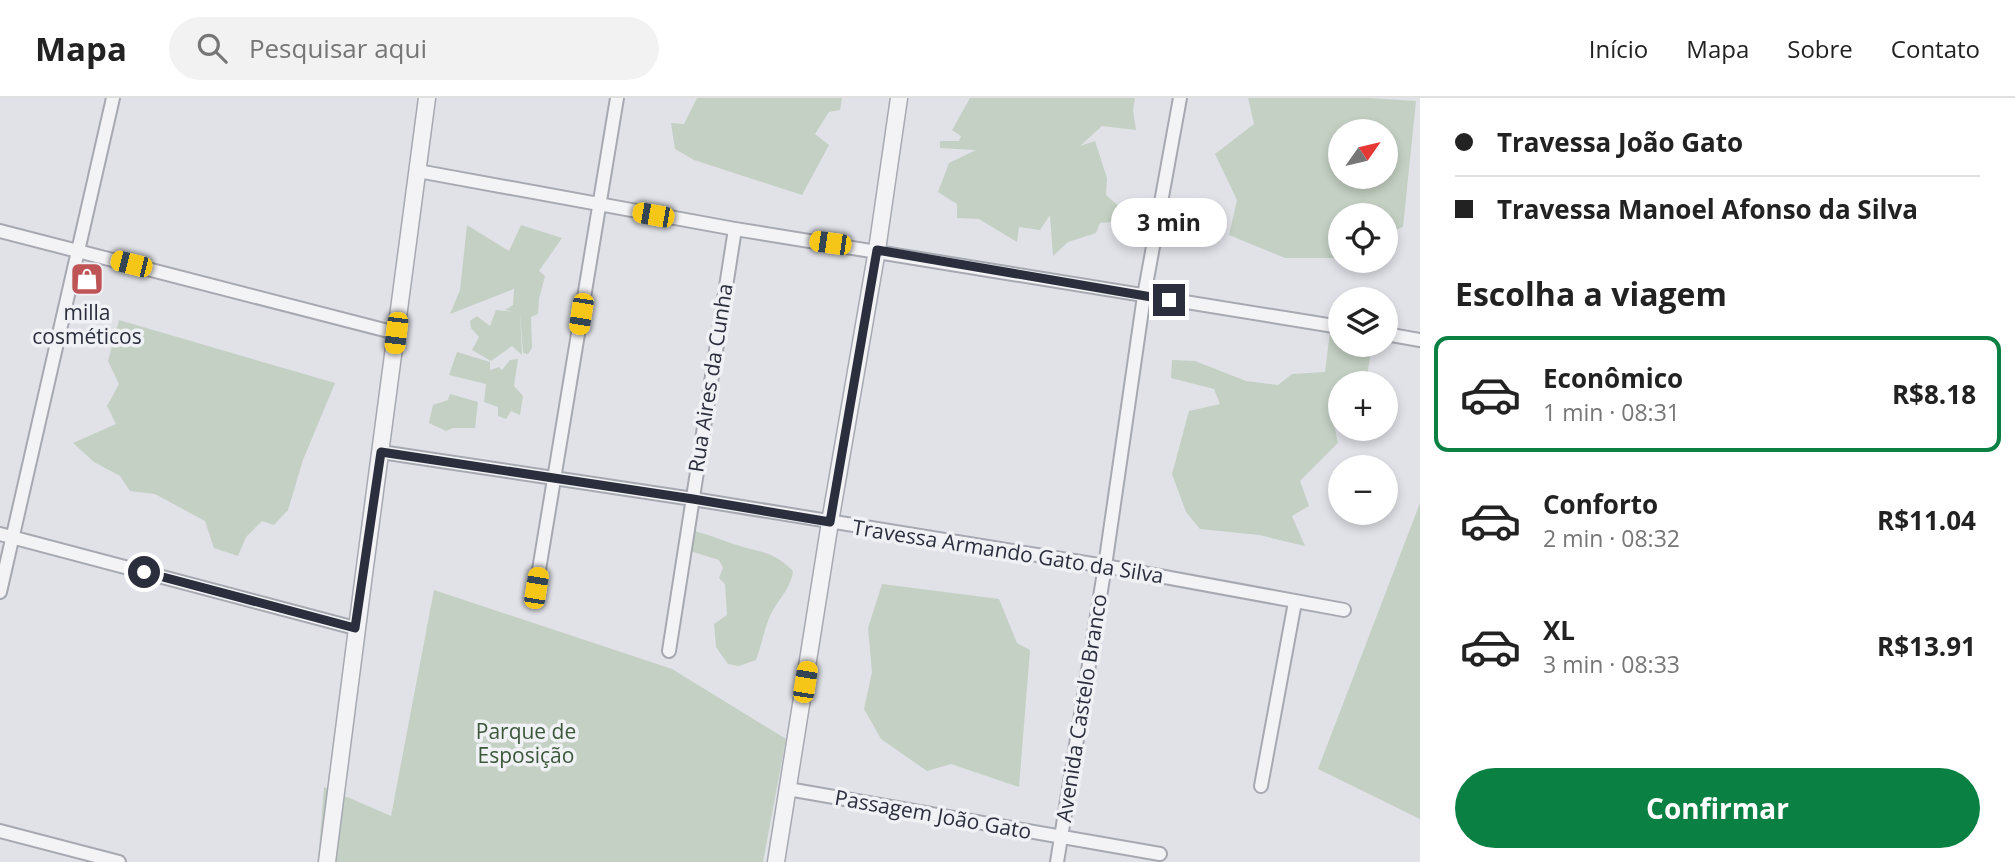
<!DOCTYPE html>
<html lang="pt">
<head>
<meta charset="utf-8">
<style>
	:root { --surface:#fff; --page:#f2f2f2; --text:#222; --muted:#767676; --line:#e0e0e0; --accent:#0b8043 }
	body { margin:0; font-family:"Open Sans",sans-serif; background:var(--page); color:var(--text); height:100vh; display:flex; flex-direction:column; font-size:26px; white-space:nowrap }
	* { box-sizing:border-box; margin:0 }
	p { font-size:23px; color:var(--muted) }
	.icon { flex:none; width:38px; height:38px; fill:none; stroke:currentColor; stroke-width:2; stroke-linecap:round; stroke-linejoin:round }
	.map { position:relative; flex:1; overflow:hidden }
	.details { display:flex; flex-direction:column; background:var(--surface); width:595px }
	.details>* { flex:none }
	.banner { display:grid; align-content:center; height:154px; padding:0 35px; background:var(--surface) }
	.needle { width:46px; rotate:56deg }
	.fabs { position:absolute; left:1328px; top:21px; display:grid; gap:14px }
	.fabs a { display:grid; place-items:center; width:70px; height:70px; border-radius:50%; background:var(--surface); box-shadow:0 4px 10px #0003; font-size:35px }
	.end { position:absolute; width:32px; height:32px; margin:-16px; border:9px solid #2b2f3d; background:#fff; box-shadow:0 0 0 4px #fff }
	.from { border-radius:50% }
	.bubble { position:absolute; height:49px; border-radius:24px; background:var(--surface); box-shadow:0 4px 10px #0003; font-size:23px; font-weight:700; line-height:49px; text-align:center }
	.car { position:absolute; width:21px; height:42px; margin:-21px -10px; border-radius:9px; box-shadow:0 0 5px 2px #0007; background:linear-gradient(#f5c518 24%,#345 0 40%,#f5c518 0 76%,#345 0 86%,#f5c518 0) }
	.banner b { display:flex; align-items:center; gap:24px; height:66px; font-size:26px }
	.banner b+b { border-top:2px solid var(--line) }
	.banner i { width:18px; height:18px; background:var(--text) }
	ul { padding:0; list-style:none }
	li { display:flex; align-items:center; gap:21px; height:116px; margin:0 14px 10px; padding:0 21px; border:4px solid transparent; border-radius:14px }
	li div { flex:1 }
	li b { display:block; font-size:26px }
	li em { font-style:normal; font-weight:700 }
	li.on { border-color:var(--accent) }
	li>.icon { width:63px; height:63px; stroke-width:1.5 }
	h2 { padding:0 35px; font-size:32px; line-height:84px }
	.action { display:flex; gap:14px; margin-top:auto; padding:14px 35px }
	.action a { flex:1; height:80px; border-radius:42px; background:var(--accent); color:#fff; font-size:28px; font-weight:700; line-height:80px; text-align:center }
	header { display:flex; align-items:center; gap:42px; box-sizing:border-box; height:98px; padding:0 35px; background:var(--surface); border-bottom:2px solid var(--line) }
	header strong { font-size:33px }
	nav { display:flex; gap:38px; margin-inline-start:auto; font-size:24px }
	.search { width:490px; height:63px; background:var(--page); display:flex; align-items:center; gap:18px; box-sizing:border-box; padding:0 24px; border-radius:38px; color:var(--muted); font-size:26px }
	main { display:flex; flex:1; min-height:0 }
	.map>svg:first-child { display:block }
</style>
</head>
<body>
<header>
<strong>Mapa</strong>
<div class="search"><svg class="icon" aria-label="search" viewBox="0 0 24 24"><circle cx="10" cy="10" r="6"/><path d="M15 15l6 6"/></svg>Pesquisar aqui</div>
<nav><a>Início</a><a>Mapa</a><a>Sobre</a><a>Contato</a></nav>
</header>
<main>
<div class="map">
<svg width="1420" height="764" viewBox="0 0 1420 764">
	<rect width="100%" height="100%" fill="#e0e2e8"/>
	<!-- green -->
	<path fill="#c4d0c3" fill-rule="evenodd" d="M697,0H842L840,12L829,14L815,36L829,47L802,97L694,62L675,51L671,25L684,26Z
		M970,0H1135L1133,12L1136,32L1102,28L1080,48L1095,43L1107,80L1106,97L1121,110L1136,105L1145,113L1152,124L1120,141L1113,124L1100,125L1096,135L1068,144L1053,158L1050,117L1040,132L1019,129L1017,144L979,121L957,120V106L938,94L949,65L976,52L940,50V43H959L961,38L952,32Z
		M1248,0H1368L1416,3L1403,129L1386,135V117H1340V160H1285L1229,137L1237,102L1215,56L1254,26ZM1340,33H1386V79H1340Z
		M467,127L509,153L521,127L562,140L539,173L545,178L539,201L538,216L531,219L532,250L528,256L523,255L520,214L522,257L512,248L491,263L472,252L479,239L471,230L470,223L477,218L490,228L496,212L515,214L505,212L513,207L514,191L450,216L460,192Z
		M119,222L335,285L303,362L288,412L274,427L262,423L246,439L238,458L214,450L205,423L155,396L130,393L120,378L94,364L73,345L116,326L107,308L119,286L108,263Z
		M1330,234L1340,236V247H1372L1366,285H1340V309L1334,326L1338,345L1300,383L1309,408L1292,418L1305,448L1259,437L1200,431L1186,414L1172,376L1189,313L1220,306L1214,291L1171,280L1172,262L1195,263L1246,283L1278,287L1292,276L1325,274Z
		M457,254L490,264V272L499,269L502,272L510,262L518,261L514,288L523,298L520,317L511,313L506,321L498,318V309L484,304L486,286L449,277Z
		M450,296L478,304L475,330H453L446,333L429,325L433,307L448,302Z
		M1420,405V721L1318,671Z
		M694,433C711,437 726,444 743,449C765,455 775,455 793,473C791,492 774,505 768,523C763,536 761,549 756,562L739,568L728,566L716,549L714,526L727,517L725,486L719,480L723,470L719,462L690,453Z
		M882,486L999,501L1017,545L1030,552L1019,689L951,666L927,673L881,641L864,611L872,574L868,530Z
		M434,492L672,571L786,641L763,764H318L324,689L391,718Z"/>
	<g fill="none" stroke-linecap="round" stroke-linejoin="round">
		<defs>
			<path id="minor" d="M418,73L735,131L1340,229
				M0,133L396,235
				M1386,236L1420,242
				M381,354L693,401L1105,468L1344,512
				M0,436L355,530
				M536,490L617,0
				M0,494L113,0
				M669,553L735,131
				M1261,688L1295,504
				M788,691L1160,756
				M0,733L119,764
				M1057,764L1105,468L1144,198L1180,0"/>
			<path id="tertiary" d="M327,764C358,509 395,255 427,0
				M776,764L830,424L877,152L899,0"/>
		</defs>
		<!-- minor casing -->
		<use href="#minor" stroke="#a6a9b1" stroke-width="16"/>
		<!-- tertiary casing -->
		<use href="#tertiary" stroke="#a6a9b1" stroke-width="19"/>
		<!-- minor -->
		<use href="#minor" stroke="#f3f3f6" stroke-width="12"/>
		<!-- tertiary -->
		<use href="#tertiary" stroke="#f3f3f6" stroke-width="16"/>
	</g>
	<g fill="none" stroke-linecap="round" stroke-linejoin="round">
		<!-- route -->
		<path stroke="#2b2f3d" stroke-width="9" d="M144,474L355,530L381,354L693,401L830,424L877,152L1169,202"/>
	</g>
	<!-- icons -->
	<defs>
		<symbol id="shop-square" viewBox="-11 -11 22 22"><rect x="-9" y="-9" width="18" height="18" rx="4" fill="#be5456" stroke="#f0f1f5"/><path d="M-5-2.5h2.3a2.7 3.5 0 0 1 5.4 0H5L5.5 6h-11ZM-1.5-2.5h3a1.5 2.3 0 0 0-3 0Z" fill="#fff"/></symbol>
	</defs>
	<g fill-rule="evenodd">
		<use href="#shop-square" x="68" y="162" width="38" height="38"/>
	</g>
	<g text-anchor="middle" stroke-width="7" stroke-linejoin="round" paint-order="stroke">
		<!-- poi labels -->
		<g font-size="21" fill="#2b2f3d" stroke="#f0f1f5">
			<text x="87" y="222">milla<tspan x="87" dy="24">cosméticos</tspan></text>
		</g>
		<!-- street labels -->
		<g font-size="21" fill="#2b2f3d" stroke="#f0f1f5">
			<text transform="translate(711 280) rotate(-81)" y="7">Rua Aires da Cunha</text>
			<text transform="translate(1008 454) rotate(9)" y="7">Travessa Armando Gato da Silva</text>
			<text transform="translate(1082 610) rotate(-81)" y="7">Avenida Castelo Branco</text>
			<text transform="translate(933 717) rotate(10)" y="7">Passagem João Gato</text>
		</g>
		<!-- park labels -->
		<g font-size="21" fill="#3c573a" stroke="#f0f1f5">
			<text x="526" y="641">Parque de<tspan x="526" dy="24">Esposição</tspan></text>
		</g>
	</g>
</svg>
<div class="fabs">
<a><svg class="needle" viewBox="-14 -14 28 28"><path d="M0-13l5 13h-10z" fill="#e53935"/><path d="M0 13l5-13h-10z" fill="#767676"/></svg></a>
<a><svg class="icon" aria-label="locate" viewBox="0 0 24 24"><circle cx="12" cy="12" r="6"/><path d="M12 2v4M12 18v4M2 12h4M18 12h4"/></svg></a>
<a><svg class="icon" aria-label="layers" viewBox="0 0 24 24"><path d="M12 4l9 5-9 5-9-5zM3 14l9 5 9-5"/></svg></a>
<a>+</a>
<a>−</a>
</div>
<i class="end from" style="left:144px;top:474px"></i>
<i class="end" style="left:1169px;top:202px"></i>
<div class="bubble" style="left:1111px;top:100px;width:116px">3 min</div>
<i class="car" style="left:653px;top:117px;rotate:280deg"></i>
<i class="car" style="left:830px;top:145px;rotate:278deg"></i>
<i class="car" style="left:131px;top:166px;rotate:284deg"></i>
<i class="car" style="left:581px;top:216px;rotate:189deg"></i>
<i class="car" style="left:396px;top:235px;rotate:187deg"></i>
<i class="car" style="left:536px;top:490px;rotate:9deg"></i>
<i class="car" style="left:805px;top:584px;rotate:9deg"></i>
</div>
<section class="details">
<div class="banner">
<b><i class="from"></i>Travessa João Gato</b>
<b><i></i>Travessa Manoel Afonso da Silva</b>
</div>
<h2>Escolha a viagem</h2>
<ul>
<li class="on"><svg class="icon" aria-label="car" viewBox="0 0 24 24"><path d="M5 17H2v-5l4-1 3-4h7l3 4 3 1v5h-3M9 17h6M6 11h13"/><circle cx="7" cy="17" r="2"/><circle cx="17" cy="17" r="2"/></svg><div><b>Econômico</b><p>1 min · 08:31</p></div><em>R$8.18</em></li>
<li><svg class="icon" aria-label="car" viewBox="0 0 24 24"><path d="M5 17H2v-5l4-1 3-4h7l3 4 3 1v5h-3M9 17h6M6 11h13"/><circle cx="7" cy="17" r="2"/><circle cx="17" cy="17" r="2"/></svg><div><b>Conforto</b><p>2 min · 08:32</p></div><em>R$11.04</em></li>
<li><svg class="icon" aria-label="car" viewBox="0 0 24 24"><path d="M5 17H2v-5l4-1 3-4h7l3 4 3 1v5h-3M9 17h6M6 11h13"/><circle cx="7" cy="17" r="2"/><circle cx="17" cy="17" r="2"/></svg><div><b>XL</b><p>3 min · 08:33</p></div><em>R$13.91</em></li>
</ul>
<div class="action"><a>Confirmar</a></div>
</section>
</main>
</body>
</html>
